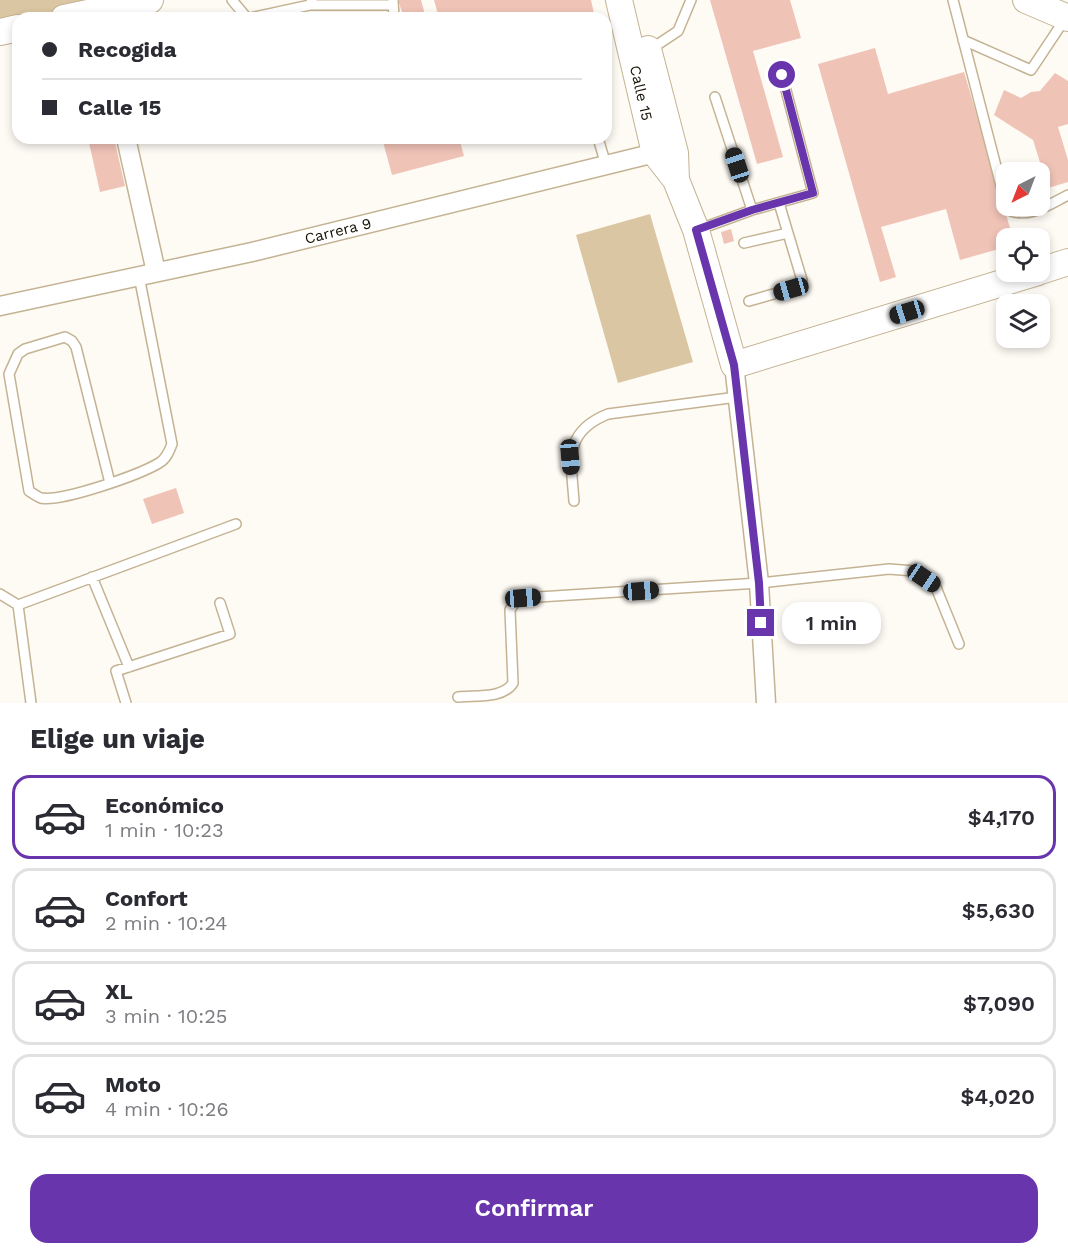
<!DOCTYPE html>
<html lang="es">
<head>
<meta charset="utf-8">
<style>
	:root { --surface:#fff; --page:#f2f2f3; --text:#2b2b33; --muted:#7c7c81; --line:#e1e1e2; --accent:#6835ac }
	body { margin:0; font-family:"Work Sans",sans-serif; background:var(--page); color:var(--text); height:100vh; display:flex; flex-direction:column; font-size:22px; white-space:nowrap }
	* { box-sizing:border-box; margin:0 }
	p { font-size:20px; color:var(--muted) }
	.icon { flex:none; width:33px; height:33px; fill:none; stroke:currentColor; stroke-width:2; stroke-linecap:round; stroke-linejoin:round }
	.map { position:relative; height:703px; overflow:hidden }
	.panel { display:flex; flex-direction:column; background:var(--surface); flex:1 }
	.panel>* { flex:none }
	.guide { position:absolute; left:12px; top:12px; width:600px; height:132px; border-radius:18px; box-shadow:0 3px 9px #0003; display:grid; align-content:center; height:132px; padding:0 30px; background:var(--surface) }
	.needle { width:39px; rotate:222deg }
	.fabs { position:absolute; left:996px; top:162px; display:grid; gap:12px }
	.fabs a { display:grid; place-items:center; width:54px; height:54px; border-radius:12px; background:var(--surface); box-shadow:0 3px 9px #0003; font-size:30px }
	.end { position:absolute; width:27px; height:27px; margin:-14px; border:8px solid #6835ac; background:#fff; box-shadow:0 0 0 3px #fff }
	.from { border-radius:50% }
	.bubble { position:absolute; height:42px; border-radius:18px; background:var(--surface); box-shadow:0 3px 9px #0003; font-size:20px; font-weight:600; line-height:42px; text-align:center }
	.car { position:absolute; width:18px; height:36px; margin:-18px -9px; border-radius:8px; box-shadow:0 0 4px 2px #0007; background:linear-gradient(#222 24%,#8ab4d8 0 40%,#222 0 76%,#8ab4d8 0 86%,#222 0) }
	.guide b { display:flex; align-items:center; gap:21px; height:57px; font-size:22px }
	.guide b+b { border-top:2px solid var(--line) }
	.guide i { width:15px; height:15px; background:var(--text) }
	ul { padding:0; list-style:none }
	li { display:flex; align-items:center; gap:18px; height:84px; margin:0 12px 9px; padding:0 18px; border:3px solid var(--line); border-radius:18px }
	li div { flex:1 }
	li b { display:block; font-size:22px }
	li em { font-style:normal; font-weight:600 }
	li.selected { border-color:var(--accent) }
	li>.icon { width:54px; height:54px; stroke-width:1.5 }
	h2 { padding:0 30px; font-size:27px; line-height:72px }
	.cta { display:flex; gap:12px; margin-top:auto; padding:12px 30px }
	.cta a { flex:1; height:69px; border-radius:18px; background:var(--accent); color:#fff; font-size:24px; font-weight:600; line-height:69px; text-align:center }
	.map>svg:first-child { display:block }
</style>
</head>
<body>
<div class="map">
<svg width="1068" height="703" viewBox="0 0 1068 703">
	<rect width="100%" height="100%" fill="#fefaf4"/>
	<!-- green -->
	<path fill="#dac6a2" d="M0,0H150L64,18H18L0,32Z
		M650,214L693,362L618,383L576,235Z"/>
	<!-- building -->
	<path fill="#f0c3b7" d="M398,0H421L426,18H404Z
		M434,0H591L595,18H439Z
		M710,0H790L801,38L753,51L783,157L757,164Z
		M875,48L888,94L964,72L1013,238H1006V247L960,260L946,209L881,227L896,277L880,282L818,64Z
		M1055,73L1068,81V124L1058,127L1068,160V182L1048,188L1033,140L994,115L1004,90L1021,98L1031,92L1040,91Z
		M88,138H114L125,186L100,192Z
		M382,138H459L464,156L392,175Z
		M731,229L734,241L724,244L721,232Z
		M176,488L184,513L152,524L143,499Z"/>
	<g fill="none" stroke-linecap="round" stroke-linejoin="round">
		<defs>
			<path id="lane" d="M232,0L247,18
				M393,0L394,18
				M953,0L1006,205
				M310,5H393
				M250,18L310,5L312,0
				M963,40L1031,70L1065,19
				M651,49L678,31L691,0
				M715,97L752,210
				M598,138L606,165
				M1007,206L1008,210C1030,219 1048,205 1068,195
				M697,230L752,210L813,193L782,75
				M744,243L788,233
				M749,301L791,289L802,280L779,203
				M110,483L76,347L72,341L65,337L25,349L18,354L9,374L29,491C32,493 38,497 41,498C62,502 139,475 159,463C166,459 169,452 172,444L139,276
				M574,501C571,460 563,432 608,414L737,397
				M92,577L129,667
				M0,594L18,605L31,703
				M18,605L236,524
				M458,697C475,695 503,699 513,683L510,610L515,602L523,598L759,583L889,569L914,571L935,585L959,644
				M126,703L116,671L230,634L220,603"/>
			<path id="street" d="M126,138L156,272
				M0,306L252,252L655,153H665
				M734,365L759,583L766,703"/>
			<path id="secondary" d="M619,0L655,153L676,180L696,230L734,365L1038,272
				M1026,0L1068,18
				M64,18L150,0
				M0,32L18,28
				M648,49L675,153L676,180
				M1040,271L1068,262"/>
		</defs>
		<!-- lane casing -->
		<use href="#lane" stroke="#c4b393" stroke-width="12"/>
		<!-- street casing -->
		<use href="#street" stroke="#c4b393" stroke-width="21"/>
		<!-- secondary casing -->
		<use href="#secondary" stroke="#c4b393" stroke-width="28"/>
		<!-- lane -->
		<use href="#lane" stroke="#fff" stroke-width="9"/>
		<!-- street -->
		<use href="#street" stroke="#fff" stroke-width="18"/>
		<!-- secondary -->
		<use href="#secondary" stroke="#fff" stroke-width="26"/>
	</g>
	<g fill="none" stroke-linecap="round" stroke-linejoin="round">
		<!-- route -->
		<path stroke="#6835ac" stroke-width="8" d="M761,623L759,583L734,365L696,230L752,210L813,193L782,75"/>
	</g>
	<g text-anchor="middle" stroke-width="4.5" stroke-linejoin="round" paint-order="stroke">
		<!-- street labels -->
		<g font-size="15" fill="#181206" stroke="#fff">
			<text transform="translate(641 93) rotate(77)" y="5">Calle 15</text>
			<text transform="translate(338 231) rotate(-14)" y="5">Carrera 9</text>
		</g>
	</g>
</svg>
<div class="fabs">
<a><svg class="needle" viewBox="-14 -14 28 28"><path d="M0-13l5 13h-10z" fill="#e53935"/><path d="M0 13l5-13h-10z" fill="#7c7c81"/></svg></a>
<a><svg class="icon" aria-label="locate" viewBox="0 0 24 24"><circle cx="12" cy="12" r="6"/><path d="M12 2v4M12 18v4M2 12h4M18 12h4"/></svg></a>
<a><svg class="icon" aria-label="layers" viewBox="0 0 24 24"><path d="M12 4l9 5-9 5-9-5zM3 14l9 5 9-5"/></svg></a>
</div>
<i class="end from" style="left:782px;top:75px"></i>
<i class="end" style="left:761px;top:623px"></i>
<div class="bubble" style="left:782px;top:602px;width:99px">1 min</div>
<i class="car" style="left:737px;top:165px;rotate:342deg"></i>
<i class="car" style="left:791px;top:289px;rotate:254deg"></i>
<i class="car" style="left:907px;top:312px;rotate:253deg"></i>
<i class="car" style="left:570px;top:457px;rotate:175deg"></i>
<i class="car" style="left:924px;top:578px;rotate:124deg"></i>
<i class="car" style="left:641px;top:591px;rotate:86deg"></i>
<i class="car" style="left:523px;top:598px;rotate:86deg"></i>
<div class="guide">
<b><i class="from"></i>Recogida</b>
<b><i></i>Calle 15</b>
</div>
</div>
<section class="panel">
<h2>Elige un viaje</h2>
<ul>
<li class="selected"><svg class="icon" aria-label="car" viewBox="0 0 24 24"><path d="M5 17H2v-5l4-1 3-4h7l3 4 3 1v5h-3M9 17h6M6 11h13"/><circle cx="7" cy="17" r="2"/><circle cx="17" cy="17" r="2"/></svg><div><b>Económico</b><p>1 min · 10:23</p></div><em>$4,170</em></li>
<li><svg class="icon" aria-label="car" viewBox="0 0 24 24"><path d="M5 17H2v-5l4-1 3-4h7l3 4 3 1v5h-3M9 17h6M6 11h13"/><circle cx="7" cy="17" r="2"/><circle cx="17" cy="17" r="2"/></svg><div><b>Confort</b><p>2 min · 10:24</p></div><em>$5,630</em></li>
<li><svg class="icon" aria-label="car" viewBox="0 0 24 24"><path d="M5 17H2v-5l4-1 3-4h7l3 4 3 1v5h-3M9 17h6M6 11h13"/><circle cx="7" cy="17" r="2"/><circle cx="17" cy="17" r="2"/></svg><div><b>XL</b><p>3 min · 10:25</p></div><em>$7,090</em></li>
<li><svg class="icon" aria-label="car" viewBox="0 0 24 24"><path d="M5 17H2v-5l4-1 3-4h7l3 4 3 1v5h-3M9 17h6M6 11h13"/><circle cx="7" cy="17" r="2"/><circle cx="17" cy="17" r="2"/></svg><div><b>Moto</b><p>4 min · 10:26</p></div><em>$4,020</em></li>
</ul>
<div class="cta"><a>Confirmar</a></div>
</section>
</body>
</html>
